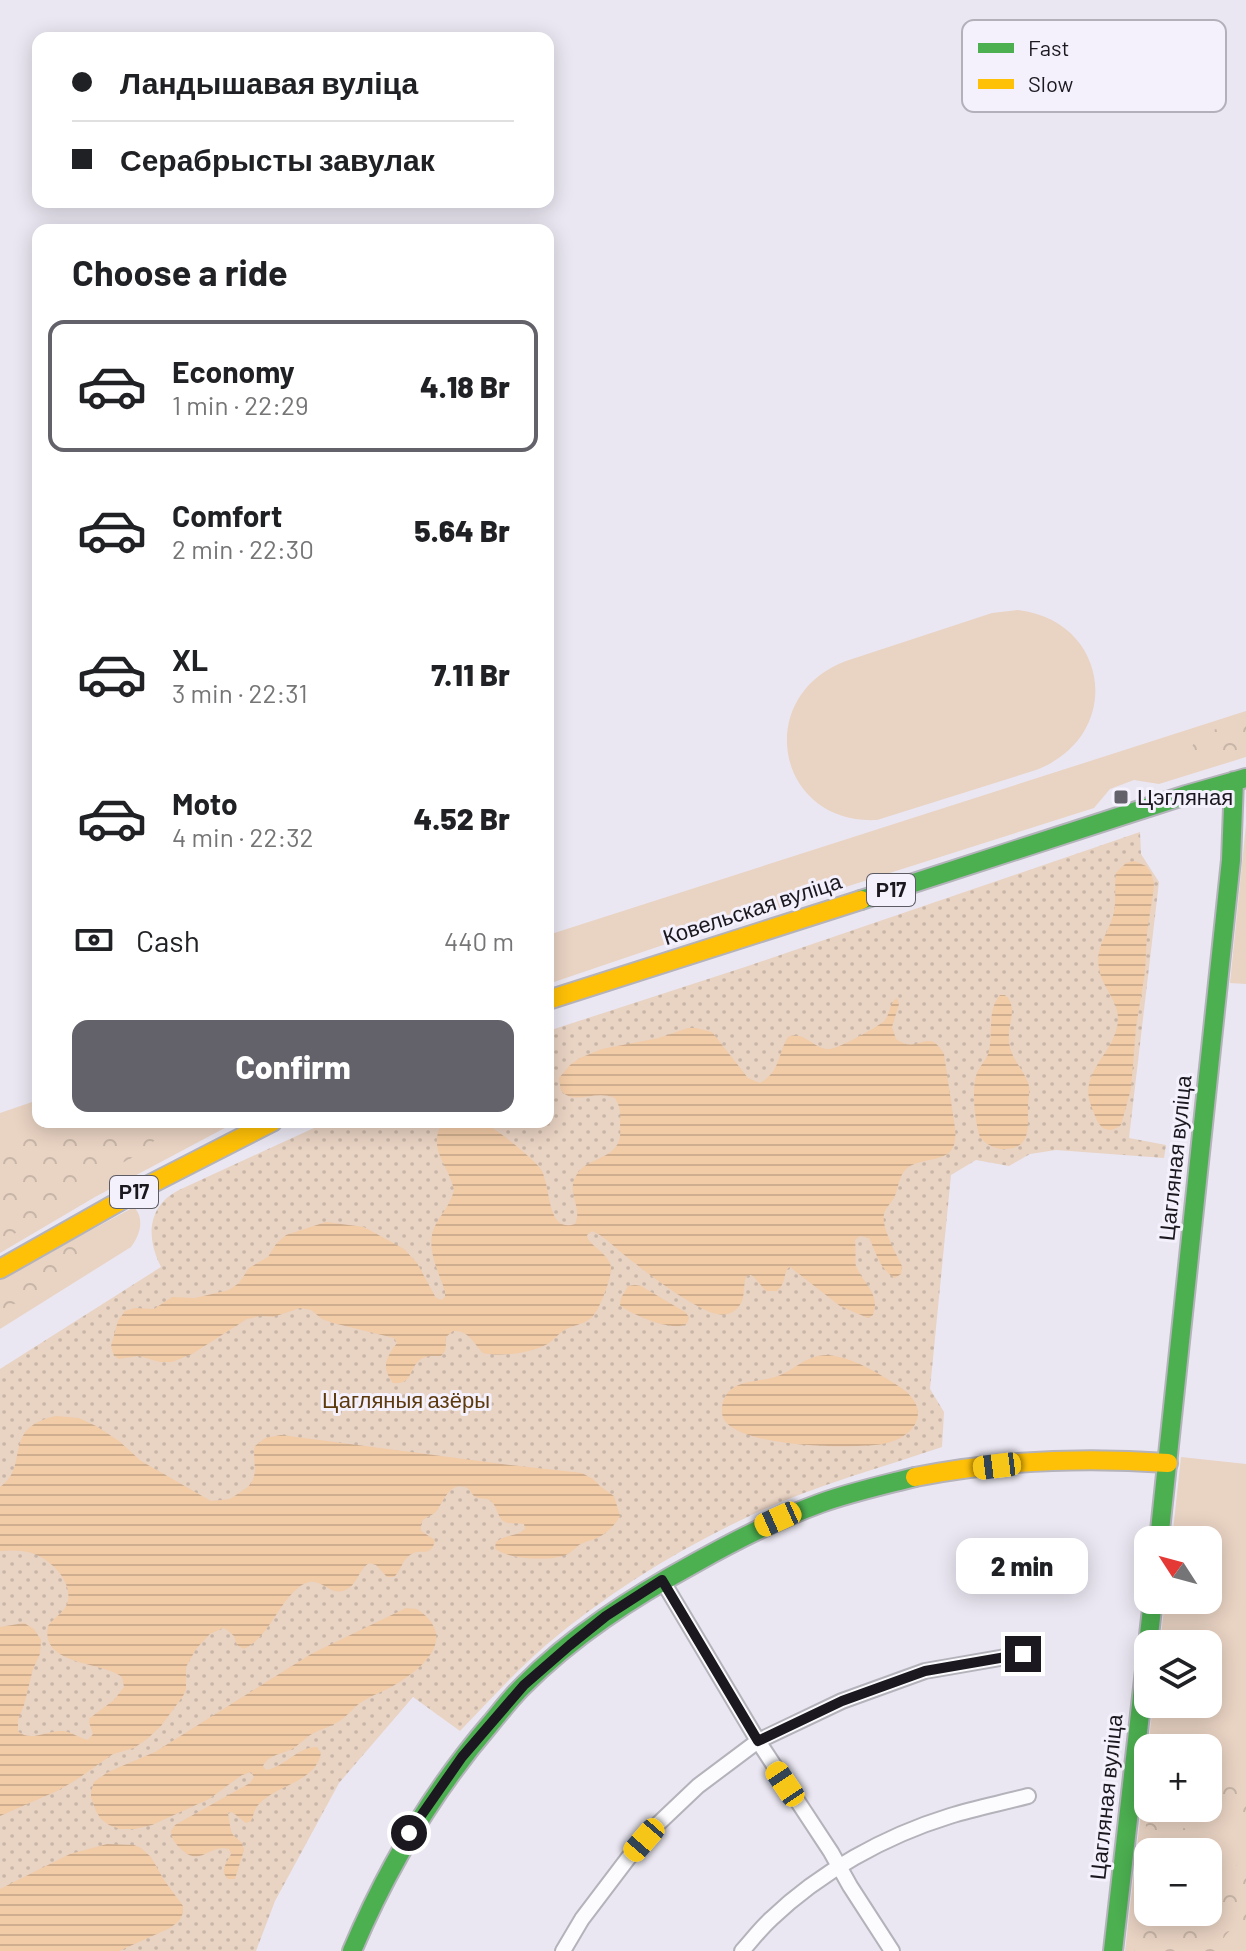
<!DOCTYPE html>
<html lang="en">
<head>
<meta charset="utf-8">
<style>
	:root { --surface:#fff; --page:#f6f6f6; --text:#202124; --muted:#757577; --line:#e0e0e0; --accent:#636169 }
	body { margin:0; font-family:Barlow,sans-serif; background:var(--page); color:var(--text); height:100vh; display:flex; flex-direction:column; font-size:30px; white-space:nowrap }
	* { box-sizing:border-box; margin:0 }
	p { font-size:26px; color:var(--muted) }
	.icon { flex:none; width:44px; height:44px; fill:none; stroke:currentColor; stroke-width:2; stroke-linecap:round; stroke-linejoin:round }
	.map { position:relative; flex:1; overflow:hidden }
	.side { position:absolute; left:32px; top:224px; width:522px; height:904px; display:flex; flex-direction:column; background:var(--surface); border-radius:16px; box-shadow:0 4px 20px #0003 }
	.side>* { flex:none }
	.hud { position:absolute; left:32px; top:32px; width:522px; height:176px; border-radius:16px; box-shadow:0 4px 20px #0003; display:grid; align-content:center; height:176px; padding:0 40px; background:var(--surface) }
	.needle { width:52px; rotate:306deg }
	.fabs { position:absolute; left:1134px; top:1526px; display:grid; gap:16px }
	.fabs a { display:grid; place-items:center; width:88px; height:88px; border-radius:16px; background:var(--surface); box-shadow:0 4px 20px #0003; font-size:40px }
	.end { position:absolute; width:36px; height:36px; margin:-18px; border:10px solid #1b191f; background:#fff; box-shadow:0 0 0 4px #fff }
	.from { border-radius:50% }
	.bubble { position:absolute; height:56px; border-radius:16px; background:var(--surface); box-shadow:0 4px 20px #0003; font-size:26px; font-weight:800; line-height:56px; text-align:center }
	.car { position:absolute; width:24px; height:48px; margin:-24px -12px; border-radius:10px; box-shadow:0 0 6px 2px #0007; background:linear-gradient(#f5c518 24%,#345 0 40%,#f5c518 0 76%,#345 0 86%,#f5c518 0) }
	.hud b { display:flex; align-items:center; gap:28px; height:76px; font-size:30px }
	.hud b+b { border-top:2px solid var(--line) }
	.hud i { width:20px; height:20px; background:var(--text) }
	ul { padding:0; list-style:none }
	li { display:flex; align-items:center; gap:24px; height:132px; margin:0 16px 12px; padding:0 24px; border:4px solid transparent; border-radius:16px }
	li div { flex:1 }
	li b { display:block; font-size:30px }
	li em { font-style:normal; font-weight:800 }
	li.on { border-color:var(--accent) }
	li>.icon { width:72px; height:72px; stroke-width:1.5 }
	h2 { padding:0 40px; font-size:36px; line-height:96px }
	.pay { display:flex; align-items:center; gap:20px; height:88px; padding:0 40px; font-size:30px }
	.pay p { margin-inline-start:auto }
	.cta { display:flex; gap:16px; margin-top:auto; padding:16px 40px }
	.cta a { flex:1; height:92px; border-radius:16px; background:var(--accent); color:#fff; font-size:32px; font-weight:800; line-height:92px; text-align:center }
	.map>svg:first-child { display:block }
</style>
</head>
<body>
<div class="map">
<svg width="1246" height="1951" viewBox="0 0 1246 1951">
	<defs>
		<pattern id="forest-crowns" width="20" height="18" patternUnits="userSpaceOnUse" patternTransform="scale(2)"><rect width="20" height="18" fill="#e9d3c3"/><path d="M2 6a3 3 0 1 1 6 0M12 15a3 3 0 1 1 6 0" fill="none" stroke="#c7b5a7"/></pattern>
		<pattern id="park-dots" width="8" height="8" patternUnits="userSpaceOnUse" patternTransform="scale(2)"><rect width="8" height="8" fill="#e9d3c3"/><path d="M2 2h.1M6 6h.1" fill="none" stroke="#c7b5a7" stroke-width="1.8" stroke-linecap="round"/></pattern>
		<pattern id="water-rules" width="6" height="5" patternUnits="userSpaceOnUse" patternTransform="scale(2)"><rect width="6" height="5" fill="#f2cba7"/><path d="M0 2.5h6" fill="none" stroke="#cfae8f"/></pattern>
	</defs>
	<rect width="100%" height="100%" fill="#eae7f2"/>
	<!-- green -->
	<path fill="#e9d3c3" fill-rule="evenodd" d="M1018,610C1111,621 1124,737 1036,770L877,820C776,825 752,696 846,661L992,613Z
		M1246,711V757L1159,784L1134,780L1110,789L1094,808L669,943L548,984V935Z
		M1246,824V984L1230,983Z
		M38,1100V1122H236L95,1197L0,1253V1113Z
		M134,1207C145,1219 140,1235 131,1247L0,1329V1279Z
		M1181,1457L1246,1464V1951H1125L1148,1750V1808H1208V1748H1148L1153,1704H1208V1644H1160L1165,1600H1208V1540H1172ZM1148,1852H1208V1912H1148Z"/>
	<!-- forest -->
	<path fill="url(#forest-crowns)" d="M1246,722V748L1200,763L1192,761C1182,734 1227,725 1246,722Z
		M38,1122H160L164,1129C157,1143 122,1167 107,1168C99,1168 90,1165 82,1165C80,1171 79,1178 76,1183C65,1203 22,1233 0,1240V1133Z
		M73,1244H82L88,1251C85,1283 25,1298 0,1310V1301L9,1295L31,1267Z
		M1208,1781L1246,1788V1813L1208,1807Z
		M1148,1804V1808H1175C1166,1827 1181,1823 1192,1833C1198,1838 1200,1845 1202,1852H1148V1912H1208V1905C1223,1891 1229,1869 1246,1857V1933L1241,1928C1228,1927 1221,1939 1220,1951H1134Z"/>
	<!-- park -->
	<path fill="url(#park-dots)" d="M1140,832L1141,854L1159,882L1129,1138L1166,1145L1164,1158L1056,1150L1030,1154L1009,1166L976,1160L951,1175L930,1389L944,1412L942,1447C880,1468 817,1485 758,1512C682,1547 610,1591 546,1645C515,1672 488,1702 460,1731L413,1697L339,1783L275,1901L256,1951H0V1369L161,1267C146,1238 147,1206 179,1190L327,1122H548V1031L748,966Z"/>
	<!-- water -->
	<path fill="url(#water-rules)" d="M1134,861L1146,866L1151,873L1154,883L1153,894L1147,932L1145,972L1136,1027L1131,1089L1121,1125C1114,1131 1106,1132 1100,1125C1096,1120 1094,1113 1092,1108C1076,1071 1118,1053 1118,1018C1118,1000 1102,988 1099,968C1095,947 1108,934 1113,916C1117,902 1114,887 1116,873L1126,863Z
		M1000,995H1005C1019,1007 1007,1025 1009,1041C1010,1059 1025,1070 1029,1086C1030,1093 1028,1099 1028,1105C1027,1123 1033,1147 1007,1149C997,1150 986,1145 980,1137C975,1123 971,1087 977,1073C980,1065 987,1060 989,1051C993,1033 987,1010 1000,995Z
		M897,998L899,1004L892,1027L896,1039C919,1056 928,1025 944,1054L955,1128C959,1165 932,1155 910,1166C900,1172 899,1183 896,1193C894,1201 886,1206 884,1214C881,1227 896,1253 902,1266L901,1274L895,1278C880,1270 876,1252 869,1238L860,1236L855,1240C856,1246 855,1263 856,1266C862,1283 881,1293 873,1315L868,1318L840,1306L790,1267C782,1272 788,1281 777,1291H766L753,1276L750,1275L746,1277C742,1289 747,1302 734,1311C727,1316 718,1315 710,1312C682,1300 651,1276 627,1257C616,1249 605,1236 592,1231L587,1235L588,1239C594,1248 609,1255 611,1267C612,1277 599,1312 591,1318C583,1325 572,1325 563,1331C558,1334 554,1340 549,1343C533,1353 502,1357 483,1353C473,1343 469,1330 453,1331L446,1337C445,1345 448,1349 441,1356C435,1356 427,1355 421,1359C408,1368 414,1385 393,1383C380,1366 387,1357 397,1343L394,1338L333,1323L322,1319L311,1310L300,1308L273,1317L260,1316L247,1319L192,1354L172,1362H160L139,1356L119,1359L114,1356L111,1346L118,1321L125,1311L135,1308L154,1309L172,1297L195,1298L229,1290L239,1283L249,1268L268,1257L276,1244L286,1235L326,1222L364,1227L404,1249L417,1263L436,1298L442,1300L445,1297V1291C438,1270 424,1245 436,1224C443,1212 451,1203 454,1190C449,1164 426,1149 443,1122C455,1122 469,1120 481,1122C490,1123 534,1159 540,1168C552,1184 545,1234 575,1224C583,1208 566,1192 576,1176C585,1158 612,1160 619,1141C621,1135 620,1128 620,1122C621,1113 620,1106 615,1098C594,1089 576,1106 561,1091L559,1078L570,1065L580,1058L602,1049L659,1038L688,1028H696L712,1032L748,1078L760,1083C781,1071 777,1055 788,1037C804,1030 813,1049 829,1049C836,1050 882,1025 885,1020C891,1012 889,1003 897,998Z
		M635,1285L641,1286L685,1312L689,1317C688,1319 688,1322 687,1323C677,1334 629,1314 620,1305L621,1298L628,1286Z
		M828,1355C855,1358 878,1373 900,1387C930,1407 920,1434 887,1443C859,1450 734,1448 723,1417C721,1412 722,1404 724,1399C733,1378 761,1383 778,1376C798,1368 804,1356 828,1355Z
		M56,1416L79,1418L96,1426L119,1441L141,1461L211,1501L230,1499L248,1487L253,1480L255,1472L254,1451L255,1446L265,1438L281,1435L502,1464L582,1473L593,1479L601,1487L614,1496L620,1516C616,1524 605,1535 597,1538C591,1541 585,1541 579,1545C574,1549 570,1554 563,1556C548,1561 505,1559 495,1548L496,1542C505,1534 517,1537 525,1529L524,1524C518,1523 511,1524 505,1522C497,1518 498,1507 491,1501C486,1497 479,1500 474,1496C469,1491 472,1490 465,1487C450,1482 444,1500 438,1509C431,1520 419,1514 421,1531L435,1540C431,1559 421,1547 410,1555C402,1560 401,1571 394,1577H387L376,1565L369,1563C358,1570 358,1585 345,1590C327,1598 320,1570 298,1588C277,1605 269,1637 244,1649L237,1645L234,1636L227,1630L223,1628L210,1634L196,1649L186,1667V1690L183,1696L161,1726L147,1739L134,1748L113,1754L76,1780L57,1791L0,1816V1627L24,1623L34,1629L41,1640L40,1654L33,1669L24,1705L18,1720V1731C30,1743 47,1730 63,1731C72,1732 79,1738 88,1740L93,1734L89,1722L90,1718L114,1700L124,1687L122,1677C101,1661 40,1666 48,1626C54,1617 66,1612 68,1601C72,1580 50,1559 32,1553C22,1550 11,1550 0,1551V1487C31,1466 0,1428 56,1416Z
		M406,1608L417,1609C457,1636 427,1665 398,1683C386,1691 371,1695 360,1703C353,1708 348,1715 341,1720C333,1726 323,1728 314,1733C306,1737 301,1743 294,1748C283,1754 269,1754 263,1766L266,1770C285,1767 297,1747 317,1747L321,1753C316,1782 276,1785 259,1804C254,1809 254,1815 251,1821L246,1823L232,1812L228,1813L231,1831L233,1835L242,1843L244,1850L235,1879H228C219,1870 227,1863 231,1854L229,1849C207,1844 201,1869 180,1848C174,1842 172,1839 171,1831L175,1825L250,1783L254,1777L251,1772L242,1775L209,1799L152,1825L135,1829H120L109,1825L101,1819L96,1811L91,1797V1792L94,1782L108,1772L155,1752L311,1654Z
		M107,1844L134,1845L141,1848L151,1857L164,1880L183,1906V1913L179,1921L170,1928L119,1951H0V1889L70,1854Z"/>
	<g fill="none" stroke-linecap="round" stroke-linejoin="round">
		<defs>
			<path id="street" d="M662,1580L758,1741L831,1852L850,1886L892,1951
				M563,1951L582,1919L629,1857L659,1823L698,1786L758,1741L842,1701L925,1671L1023,1654
				M742,1951C752,1940 760,1929 771,1919C820,1872 885,1836 950,1816C976,1808 1002,1803 1028,1796"/>
			<path id="fast" d="M861,900L1186,795L1246,778
				M1159,1540L1231,860L1234,781
				M352,1951C387,1868 432,1792 491,1723C501,1711 511,1698 522,1687C572,1636 633,1597 695,1563C736,1540 777,1519 821,1503C852,1492 884,1485 915,1477
				M1113,1951L1153,1600"/>
			<path id="slow" d="M548,1000L861,900
				M0,1269L143,1188L272,1122
				M915,1477C999,1460 1083,1457 1168,1463"/>
		</defs>
		<!-- street casing -->
		<use href="#street" stroke="#b4b2ba" stroke-width="18"/>
		<!-- fast casing -->
		<use href="#fast" stroke="#b4b2ba" stroke-width="22"/>
		<!-- slow casing -->
		<use href="#slow" stroke="#b4b2ba" stroke-width="22"/>
		<!-- street -->
		<use href="#street" stroke="#fcfbfd" stroke-width="14"/>
		<!-- fast -->
		<use href="#fast" stroke="#4caf50" stroke-width="18"/>
		<!-- slow -->
		<use href="#slow" stroke="#ffc107" stroke-width="18"/>
	</g>
	<g fill="none" stroke-linecap="round" stroke-linejoin="round">
		<!-- route -->
		<path stroke="#1b191f" stroke-width="10" d="M409,1833L462,1757L524,1685L570,1645L606,1616L662,1580L758,1741L842,1701L925,1671L1023,1654"/>
	</g>
	<!-- markers -->
	<rect fill="#636169" stroke="#f4f1fd" stroke-width="3" x="1113" y="789" width="16" height="16" rx="4"/>
	<g text-anchor="middle" stroke-width="6" stroke-linejoin="round" paint-order="stroke">
		<!-- shield labels -->
		<g fill="#f4f1fd" stroke="#5c5a62" stroke-width="2">
			<rect x="867" y="874" width="48" height="32" rx="6"/>
			<rect x="110" y="1176" width="48" height="32" rx="6"/>
		</g>
		<g font-size="20" font-weight="bold" fill="#1b191f">
			<text x="891" y="897">Р17</text>
			<text x="134" y="1199">Р17</text>
		</g>
		<!-- poi labels -->
		<g font-size="22" fill="#1b191f" stroke="#f4f1fd" text-anchor="start">
			<text x="1137" y="805">Цэгляная</text>
		</g>
		<!-- street labels -->
		<g font-size="22" fill="#1b191f" stroke="#f4f1fd">
			<text transform="translate(752 909) rotate(-18)" y="8">Ковельская вуліца</text>
			<text transform="translate(1175 1158) rotate(-84)" y="8">Цагляная вуліца</text>
			<text transform="translate(1106 1797) rotate(-84)" y="8">Цагляная вуліца</text>
		</g>
		<!-- park labels -->
		<g font-size="22" fill="#5d3a0d" stroke="#f4f1fd">
			<text x="406" y="1408">Цагляныя азёры</text>
		</g>
	</g>
	<!-- legend -->
	<rect x="962" y="20" width="264" height="92" rx="12" fill="#f4f1fd" stroke="#b3b0ba" stroke-width="2"/>
	<rect x="978" y="43" width="36" height="10" fill="#4caf50"/>
	<rect x="978" y="79" width="36" height="10" fill="#ffc107"/>
	<g font-size="22" fill="#1b191f">
		<text x="1028" y="56">Fast</text>
		<text x="1028" y="92">Slow</text>
	</g>
</svg>
<div class="fabs">
<a><svg class="needle" viewBox="-14 -14 28 28"><path d="M0-13l5 13h-10z" fill="#e53935"/><path d="M0 13l5-13h-10z" fill="#757577"/></svg></a>
<a><svg class="icon" aria-label="layers" viewBox="0 0 24 24"><path d="M12 4l9 5-9 5-9-5zM3 14l9 5 9-5"/></svg></a>
<a>+</a>
<a>−</a>
</div>
<i class="end from" style="left:409px;top:1833px"></i>
<i class="end" style="left:1023px;top:1654px"></i>
<div class="bubble" style="left:956px;top:1538px;width:132px">2 min</div>
<i class="car" style="left:997px;top:1466px;rotate:263deg"></i>
<i class="car" style="left:778px;top:1519px;rotate:246deg"></i>
<i class="car" style="left:785px;top:1784px;rotate:326deg"></i>
<i class="car" style="left:644px;top:1840px;rotate:221deg"></i>
<div class="hud">
<b><i class="from"></i>Ландышавая вуліца</b>
<b><i></i>Серабрысты завулак</b>
</div>
<section class="side">
<h2>Choose a ride</h2>
<ul>
<li class="on"><svg class="icon" aria-label="car" viewBox="0 0 24 24"><path d="M5 17H2v-5l4-1 3-4h7l3 4 3 1v5h-3M9 17h6M6 11h13"/><circle cx="7" cy="17" r="2"/><circle cx="17" cy="17" r="2"/></svg><div><b>Economy</b><p>1 min · 22:29</p></div><em>4.18 Br</em></li>
<li><svg class="icon" aria-label="car" viewBox="0 0 24 24"><path d="M5 17H2v-5l4-1 3-4h7l3 4 3 1v5h-3M9 17h6M6 11h13"/><circle cx="7" cy="17" r="2"/><circle cx="17" cy="17" r="2"/></svg><div><b>Comfort</b><p>2 min · 22:30</p></div><em>5.64 Br</em></li>
<li><svg class="icon" aria-label="car" viewBox="0 0 24 24"><path d="M5 17H2v-5l4-1 3-4h7l3 4 3 1v5h-3M9 17h6M6 11h13"/><circle cx="7" cy="17" r="2"/><circle cx="17" cy="17" r="2"/></svg><div><b>XL</b><p>3 min · 22:31</p></div><em>7.11 Br</em></li>
<li><svg class="icon" aria-label="car" viewBox="0 0 24 24"><path d="M5 17H2v-5l4-1 3-4h7l3 4 3 1v5h-3M9 17h6M6 11h13"/><circle cx="7" cy="17" r="2"/><circle cx="17" cy="17" r="2"/></svg><div><b>Moto</b><p>4 min · 22:32</p></div><em>4.52 Br</em></li>
</ul>
<div class="pay"><svg class="icon" aria-label="cash" viewBox="0 0 24 24"><path d="M3 7h18v10H3z"/><circle cx="12" cy="12" r="2"/></svg>Cash<p>440 m</p></div>
<div class="cta"><a>Confirm</a></div>
</section>
</div>
</body>
</html>
